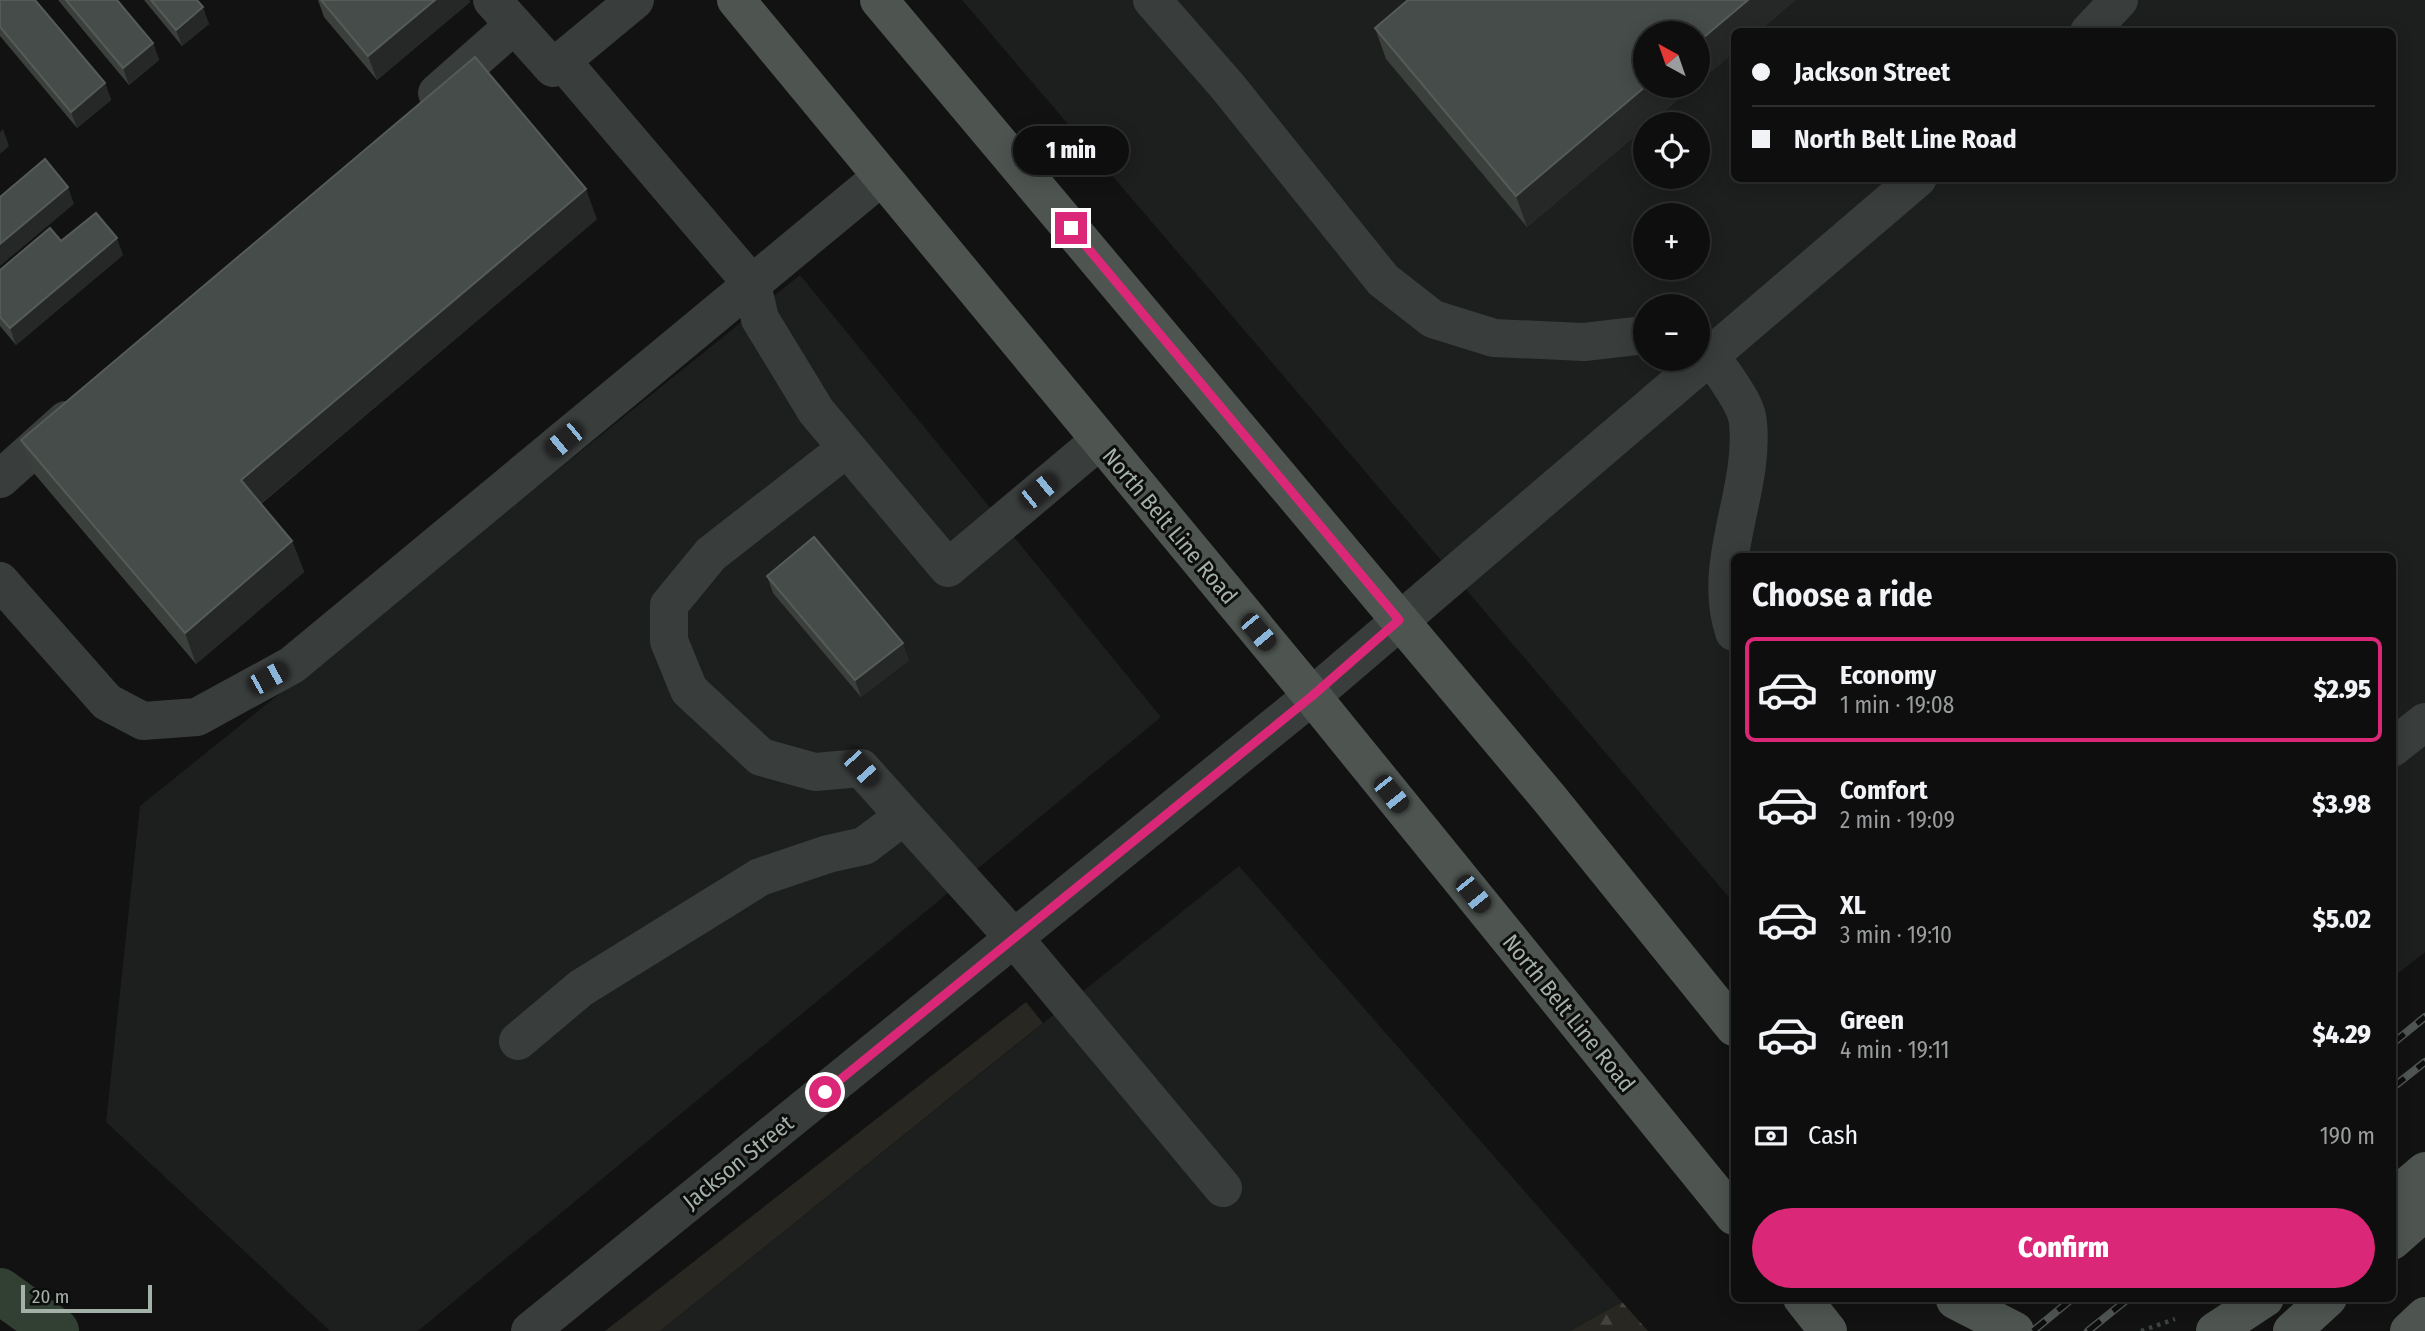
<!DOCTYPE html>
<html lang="en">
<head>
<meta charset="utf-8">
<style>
	:root { --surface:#0d0e0d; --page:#161716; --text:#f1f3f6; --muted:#9a9c9d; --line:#2d2e2e; --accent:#db2777 }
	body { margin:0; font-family:"Fira Sans Condensed",sans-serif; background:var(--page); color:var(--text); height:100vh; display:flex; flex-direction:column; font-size:26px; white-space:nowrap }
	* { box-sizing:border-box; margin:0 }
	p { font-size:23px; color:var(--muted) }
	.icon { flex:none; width:38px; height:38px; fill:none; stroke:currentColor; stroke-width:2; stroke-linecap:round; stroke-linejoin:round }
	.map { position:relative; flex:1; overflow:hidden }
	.side { position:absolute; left:1731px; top:553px; width:665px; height:749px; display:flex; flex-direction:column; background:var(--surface); border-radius:10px; box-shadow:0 4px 18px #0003,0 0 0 2px var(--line) }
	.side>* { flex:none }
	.top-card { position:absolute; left:1731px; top:28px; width:665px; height:154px; border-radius:10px; box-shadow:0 4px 18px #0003,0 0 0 2px var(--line); display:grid; align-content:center; height:154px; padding:0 21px; background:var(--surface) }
	.needle { width:46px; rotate:320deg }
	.fabs { position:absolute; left:1633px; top:21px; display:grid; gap:14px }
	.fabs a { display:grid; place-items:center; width:77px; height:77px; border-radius:50%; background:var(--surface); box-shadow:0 4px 18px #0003,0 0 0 2px var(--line); font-size:35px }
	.scale { position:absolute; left:21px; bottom:18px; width:131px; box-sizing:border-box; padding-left:7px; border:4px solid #a4b1a9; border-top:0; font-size:19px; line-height:24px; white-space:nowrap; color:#a4b1a9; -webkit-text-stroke:5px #0c0d0c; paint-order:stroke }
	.end { position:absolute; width:32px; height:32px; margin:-16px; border:9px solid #db2777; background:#fff; box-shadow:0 0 0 4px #fff }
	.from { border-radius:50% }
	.bubble { position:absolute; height:49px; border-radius:24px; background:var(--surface); box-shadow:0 4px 18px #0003,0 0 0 2px var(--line); font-size:23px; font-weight:800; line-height:49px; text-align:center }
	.car { position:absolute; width:21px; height:42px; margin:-21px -10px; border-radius:9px; box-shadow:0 0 5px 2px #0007; background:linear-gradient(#222 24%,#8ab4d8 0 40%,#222 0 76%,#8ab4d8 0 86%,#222 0) }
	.top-card b { display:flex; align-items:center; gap:24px; height:66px; font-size:26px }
	.top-card b+b { border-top:2px solid var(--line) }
	.top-card i { width:18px; height:18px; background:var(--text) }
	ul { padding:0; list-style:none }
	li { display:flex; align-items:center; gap:21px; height:105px; margin:0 14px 10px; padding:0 7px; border:4px solid transparent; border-radius:10px }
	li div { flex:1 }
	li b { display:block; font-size:26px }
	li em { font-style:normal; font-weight:800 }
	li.selected { border-color:var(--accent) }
	li>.icon { width:63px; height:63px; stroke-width:1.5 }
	h2 { padding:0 21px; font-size:32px; line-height:84px }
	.pay { display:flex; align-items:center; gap:18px; height:77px; padding:0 21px; font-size:26px }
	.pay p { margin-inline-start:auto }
	.button { display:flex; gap:14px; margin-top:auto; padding:14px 21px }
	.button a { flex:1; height:80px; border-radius:42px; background:var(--accent); color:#fff; font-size:28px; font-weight:800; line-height:80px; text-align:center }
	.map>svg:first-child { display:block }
</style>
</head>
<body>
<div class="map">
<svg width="2425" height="1331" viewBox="0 0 2425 1331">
	<defs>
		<pattern id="forest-firs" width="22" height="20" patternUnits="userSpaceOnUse" patternTransform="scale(1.75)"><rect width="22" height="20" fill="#282721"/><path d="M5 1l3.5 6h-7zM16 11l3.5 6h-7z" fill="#44443e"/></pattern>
	</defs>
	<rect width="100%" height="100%" fill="#111211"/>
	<!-- built -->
	<path fill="#1d1f1e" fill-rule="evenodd" d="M962,0H2425V952L2392,978V556H1734V903ZM1734,32H2392V178H1734ZM1645,33H1698V86H1645ZM1645,124H1698V177H1645ZM1645,215H1698V268H1645ZM1645,306H1698V359H1645Z
		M800,275L1161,717L418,1331H330L106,1122L140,806Z
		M1239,866L1622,1302L1570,1331H660Z"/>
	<!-- green -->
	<path fill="#282721" d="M1026,1002L1043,1023L660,1331H605Z"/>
	<!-- forest -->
	<path fill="url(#forest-firs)" d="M1622,1302L1648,1331H1570Z"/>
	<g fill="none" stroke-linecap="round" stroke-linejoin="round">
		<!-- canal -->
		<path stroke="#323f33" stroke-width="46" d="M0,1291L56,1331"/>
		<!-- path -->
		<path stroke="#3c423e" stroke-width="4.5" stroke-dasharray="3.5 5" stroke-linecap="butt" d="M2141,1331L2175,1319"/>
		<!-- minor -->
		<path stroke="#393d3b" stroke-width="38" d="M492,0L553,68L635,0
			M1152,0L1228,87L1383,280L1433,319L1494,338L1584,342L1645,335
			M2089,32L2119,0
			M562,61L752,284L760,319L816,411L948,568L1099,441
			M437,93L514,25
			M1698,348C1711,357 1718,366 1727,379C1735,392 1747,407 1748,423C1755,492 1711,562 1734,632
			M847,448L711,554L669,605V641L689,690L761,757L815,772L861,768L1014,938L1223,1188
			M0,479L66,420
			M0,581L107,702L143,721L197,717L292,665L881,177
			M2392,748L2425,722
			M518,1041L581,988L760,877L828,854L864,846L904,816
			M530,1331L1312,696L1918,178"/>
		<!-- major -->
		<path stroke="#4e5551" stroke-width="38" d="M736,0L1312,696L1734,1216
			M879,0L1549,798L1734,1027
			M2392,1199L2425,1171
			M2392,1241L2425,1212
			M1802,1298L1828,1331
			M1955,1300L2015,1331
			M2215,1331L2265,1298
			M2292,1331L2328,1298
			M2409,1331L2425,1316"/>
		<defs>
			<path id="rail" d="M2392,1044L2425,1017
				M2392,1088L2425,1062
				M2033,1331L2073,1298
				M2088,1331L2129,1298"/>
		</defs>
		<!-- rail casing -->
		<use href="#rail" stroke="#4e5552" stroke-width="8"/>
		<!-- rail -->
		<use href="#rail" stroke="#0c0d0c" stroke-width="5" stroke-dasharray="16" stroke-linecap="butt"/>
	</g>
	<!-- wall -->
	<path fill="#3b403d" d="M0,0L105,83L111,100L77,128L0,36Z
		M58,0H117L153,43L159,60L129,85Z
		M144,0H197L209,24L182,46Z
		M318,0H469L470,2L377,80L324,17Z
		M1408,0H1795L1758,32H1734V52L1527,227L1386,59L1375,28Z
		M597,219L261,504L292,541L304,572L196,664L32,471L21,440Z
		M61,241L123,255L16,345L0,326V270Z
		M767,576L909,660L861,697L773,593Z"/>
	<!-- shaded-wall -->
	<path fill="#252827" d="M435,0H469L470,2L377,80L368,56Z
		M1748,0H1795L1758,32H1734V52L1698,83V42Z
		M203,7L209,24L182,46L176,30Z
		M153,43L159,60L129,85L123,68Z
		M105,83L111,100L77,128L71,112Z
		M1646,86H1694L1648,124H1645V127L1527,227L1516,196Z
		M3,129L9,146L0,154V132Z
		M68,187L74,204L0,266V244Z
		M586,189L597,219L252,511L241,480Z
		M117,238L123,255L16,345L10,328Z
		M292,541L304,572L196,664L185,633Z
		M903,643L909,660L861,697L855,680Z"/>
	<!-- building -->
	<path fill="#464c49" stroke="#555c58" stroke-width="2" d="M0,0H35L105,83L71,112L0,27Z
		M66,0H117L153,43L123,68Z
		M151,0H197L203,7L176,30Z
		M321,0H435L368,56Z
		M1408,0H1748L1698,42V33H1645V86H1646L1516,196L1375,28Z
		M475,57L586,189L241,480L292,541L185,633L21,440Z
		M45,159L68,187L0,244V197Z
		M96,213L117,238L10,328L0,317V270L50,228L61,241Z
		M814,537L903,643L855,680L767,576Z"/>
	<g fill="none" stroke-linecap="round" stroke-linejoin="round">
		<!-- route -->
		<path stroke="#db2777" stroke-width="9" d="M825,1092L1312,696L1399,620L1071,228"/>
	</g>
	<g text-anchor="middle" stroke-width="6" stroke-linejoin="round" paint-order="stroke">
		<!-- street labels -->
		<g font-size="23" fill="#a4b1a9" stroke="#0c0d0c">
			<text transform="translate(1170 526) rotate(50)" y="8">North Belt Line Road</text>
			<text transform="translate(1569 1013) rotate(51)" y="8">North Belt Line Road</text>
			<text transform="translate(738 1162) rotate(-39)" y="8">Jackson Street</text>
		</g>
	</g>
</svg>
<div class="fabs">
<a><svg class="needle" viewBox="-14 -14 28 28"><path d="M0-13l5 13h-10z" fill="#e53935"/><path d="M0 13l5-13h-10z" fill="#9a9c9d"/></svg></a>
<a><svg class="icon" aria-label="locate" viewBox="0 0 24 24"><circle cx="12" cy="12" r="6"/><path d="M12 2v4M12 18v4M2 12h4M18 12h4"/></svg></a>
<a>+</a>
<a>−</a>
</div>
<div class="scale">20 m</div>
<i class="end from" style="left:825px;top:1092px"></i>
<i class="end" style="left:1071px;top:228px"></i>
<div class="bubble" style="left:1013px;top:126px;width:116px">1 min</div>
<i class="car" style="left:564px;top:440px;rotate:230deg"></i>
<i class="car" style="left:1039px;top:491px;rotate:51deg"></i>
<i class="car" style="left:1258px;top:632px;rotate:140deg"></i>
<i class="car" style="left:268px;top:678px;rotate:61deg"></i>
<i class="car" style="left:861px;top:768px;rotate:138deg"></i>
<i class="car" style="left:1391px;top:794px;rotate:141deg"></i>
<i class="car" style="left:1473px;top:894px;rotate:141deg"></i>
<div class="top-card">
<b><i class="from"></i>Jackson Street</b>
<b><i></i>North Belt Line Road</b>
</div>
<section class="side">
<h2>Choose a ride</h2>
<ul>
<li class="selected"><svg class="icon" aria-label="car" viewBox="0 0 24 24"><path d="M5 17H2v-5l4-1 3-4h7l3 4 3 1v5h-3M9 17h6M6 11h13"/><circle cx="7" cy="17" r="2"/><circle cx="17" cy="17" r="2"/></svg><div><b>Economy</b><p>1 min · 19:08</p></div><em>$2.95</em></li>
<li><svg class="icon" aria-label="car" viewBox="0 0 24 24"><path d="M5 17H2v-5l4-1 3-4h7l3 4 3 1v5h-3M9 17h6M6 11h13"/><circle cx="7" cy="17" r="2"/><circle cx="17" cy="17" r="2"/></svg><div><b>Comfort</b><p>2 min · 19:09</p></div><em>$3.98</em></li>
<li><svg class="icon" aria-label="car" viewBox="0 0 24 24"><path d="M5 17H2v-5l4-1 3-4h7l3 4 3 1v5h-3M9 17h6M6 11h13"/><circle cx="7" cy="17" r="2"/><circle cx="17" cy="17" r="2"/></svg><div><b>XL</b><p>3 min · 19:10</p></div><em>$5.02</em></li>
<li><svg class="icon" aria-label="car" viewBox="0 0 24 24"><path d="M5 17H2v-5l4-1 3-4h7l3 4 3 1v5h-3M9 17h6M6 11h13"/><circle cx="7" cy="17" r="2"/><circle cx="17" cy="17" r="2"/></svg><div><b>Green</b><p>4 min · 19:11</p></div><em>$4.29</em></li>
</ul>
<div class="pay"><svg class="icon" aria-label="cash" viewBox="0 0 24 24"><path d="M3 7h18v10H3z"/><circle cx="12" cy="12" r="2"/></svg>Cash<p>190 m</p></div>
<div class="button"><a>Confirm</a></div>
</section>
</div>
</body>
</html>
